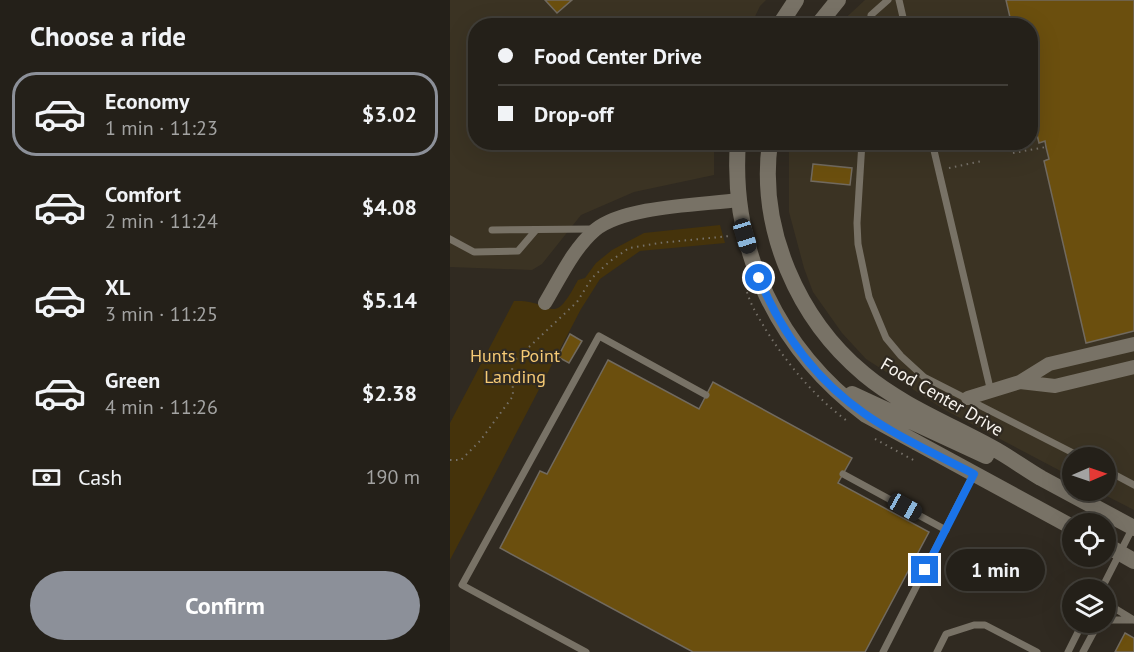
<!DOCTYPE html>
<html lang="en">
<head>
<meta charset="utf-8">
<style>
	:root { --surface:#242019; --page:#302d26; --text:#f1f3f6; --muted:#a3a3a2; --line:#413e38; --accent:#8c9099 }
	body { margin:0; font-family:"PT Sans",sans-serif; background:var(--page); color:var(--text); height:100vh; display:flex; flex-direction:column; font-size:22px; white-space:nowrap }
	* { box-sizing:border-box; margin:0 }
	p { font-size:20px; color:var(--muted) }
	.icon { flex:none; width:33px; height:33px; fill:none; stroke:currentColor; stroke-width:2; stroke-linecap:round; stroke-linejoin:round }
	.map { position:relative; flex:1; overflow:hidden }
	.panel { display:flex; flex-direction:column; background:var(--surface); width:450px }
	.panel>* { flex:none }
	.hud { position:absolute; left:18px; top:18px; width:570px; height:132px; border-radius:24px; box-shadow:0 6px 24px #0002,0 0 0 2px var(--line); display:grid; align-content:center; height:132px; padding:0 30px; background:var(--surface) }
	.needle { width:39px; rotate:88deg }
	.fabs { position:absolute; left:612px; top:447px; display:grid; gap:12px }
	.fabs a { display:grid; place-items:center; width:54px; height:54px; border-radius:50%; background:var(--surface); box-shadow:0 6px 24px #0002,0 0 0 2px var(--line); font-size:30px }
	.end { position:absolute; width:27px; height:27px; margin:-14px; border:8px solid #1a73e8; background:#fff; box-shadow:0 0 0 3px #fff }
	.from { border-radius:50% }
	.bubble { position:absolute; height:42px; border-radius:21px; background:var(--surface); box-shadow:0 6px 24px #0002,0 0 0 2px var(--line); font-size:20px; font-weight:700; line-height:42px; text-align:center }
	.car { position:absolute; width:18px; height:36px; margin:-18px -9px; border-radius:8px; box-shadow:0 0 4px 2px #0007; background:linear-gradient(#222 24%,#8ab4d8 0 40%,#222 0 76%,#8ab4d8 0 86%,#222 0) }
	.hud b { display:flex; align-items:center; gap:21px; height:57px; font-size:22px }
	.hud b+b { border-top:2px solid var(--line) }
	.hud i { width:15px; height:15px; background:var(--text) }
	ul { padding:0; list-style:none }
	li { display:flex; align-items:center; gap:18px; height:84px; margin:0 12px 9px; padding:0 18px; border:3px solid transparent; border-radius:24px }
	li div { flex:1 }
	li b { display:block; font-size:22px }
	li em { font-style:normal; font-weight:700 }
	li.active { border-color:var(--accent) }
	li>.icon { width:54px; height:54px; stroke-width:1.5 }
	h2 { padding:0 30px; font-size:27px; line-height:72px }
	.pay { display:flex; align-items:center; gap:15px; height:66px; padding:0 30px; font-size:22px }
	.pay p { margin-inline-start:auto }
	.button { display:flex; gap:12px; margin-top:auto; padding:12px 30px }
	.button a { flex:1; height:69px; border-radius:36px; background:var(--accent); color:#fff; font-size:24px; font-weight:700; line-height:69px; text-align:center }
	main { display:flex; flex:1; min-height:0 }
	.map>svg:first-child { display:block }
</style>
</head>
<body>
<main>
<section class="panel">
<h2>Choose a ride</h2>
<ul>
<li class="active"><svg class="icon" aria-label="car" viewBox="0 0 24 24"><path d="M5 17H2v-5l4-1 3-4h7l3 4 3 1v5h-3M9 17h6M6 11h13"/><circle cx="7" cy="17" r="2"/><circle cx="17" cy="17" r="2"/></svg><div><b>Economy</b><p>1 min · 11:23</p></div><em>$3.02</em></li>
<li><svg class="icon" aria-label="car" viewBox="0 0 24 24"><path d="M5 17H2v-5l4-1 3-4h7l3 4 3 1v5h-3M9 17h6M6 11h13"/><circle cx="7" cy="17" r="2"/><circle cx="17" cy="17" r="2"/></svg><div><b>Comfort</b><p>2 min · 11:24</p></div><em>$4.08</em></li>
<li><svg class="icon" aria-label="car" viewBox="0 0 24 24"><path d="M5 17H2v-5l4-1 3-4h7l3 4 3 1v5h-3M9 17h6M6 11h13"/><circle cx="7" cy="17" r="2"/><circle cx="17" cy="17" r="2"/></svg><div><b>XL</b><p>3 min · 11:25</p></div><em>$5.14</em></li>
<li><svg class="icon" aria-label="car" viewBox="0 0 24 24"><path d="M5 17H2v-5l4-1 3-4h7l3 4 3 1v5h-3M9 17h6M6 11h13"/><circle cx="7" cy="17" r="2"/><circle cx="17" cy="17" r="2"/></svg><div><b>Green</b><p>4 min · 11:26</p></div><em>$2.38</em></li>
</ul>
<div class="pay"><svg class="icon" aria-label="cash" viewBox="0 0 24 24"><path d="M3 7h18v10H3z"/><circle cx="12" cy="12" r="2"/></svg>Cash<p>190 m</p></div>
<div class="button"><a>Confirm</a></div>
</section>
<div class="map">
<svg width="684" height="652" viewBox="0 0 684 652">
	<rect width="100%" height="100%" fill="#302a21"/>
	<!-- built -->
	<path fill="#3b3323" d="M0,0H316L310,6L301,25L26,26V142L264,143V175L184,192L131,215L92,264L82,270L0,267Z
		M415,0H684V510L647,491L656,490V458H622V477L495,410L416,359L392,333L363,292L354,268L339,212V143L580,142V26L388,25Z"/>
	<!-- green -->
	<path fill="#45330b" d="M270,225L275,243L190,251L150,279L131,309L0,560V423L64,301C105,299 101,331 128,280L135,278L146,263L162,250L194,233Z"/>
	<!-- building -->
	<path fill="#6b4f0e" stroke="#716a5f" stroke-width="1.5" d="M95,0H122L107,13Z
		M556,0H684V331L636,343L594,161L599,159L596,147L595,141L589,143L580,105V26H562Z
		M363,164L402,168L400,185L361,181Z
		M120,334L132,341L119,363L108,357Z
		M158,360L249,409L263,382L402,458L388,483L479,532L415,652H243L50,548L90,471L97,474Z
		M675,633L684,638V652H665Z"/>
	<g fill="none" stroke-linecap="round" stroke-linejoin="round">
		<!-- path -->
		<path stroke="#767169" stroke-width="2" stroke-dasharray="1.5 4.5" stroke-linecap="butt" d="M563,153L596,147
			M499,168L532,161
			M297,292C301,306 309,318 316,330C338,365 364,396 397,421
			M425,439L467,462
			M0,460H11L30,441L63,396L62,363L127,302L142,278L159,262L179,248L209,243L280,236
			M612,541L622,546
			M641,556L652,563"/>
		<!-- service -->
		<path stroke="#787266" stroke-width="7" d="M449,0L455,26
			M420,26L421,15L438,0
			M412,142L407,223L408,244L419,297L436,338L451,356L474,377L633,458
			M482,142L541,392
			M42,230L143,229
			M0,239L24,252L68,251L86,230
			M656,470L684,485
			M393,474L496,530
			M651,590L683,527
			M656,603L684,620
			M656,620H683
			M136,652L12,585L149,336L256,395
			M433,652L523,475
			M487,652L496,634L524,625H535L587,652
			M618,652L633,622
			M633,652L649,622"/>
		<!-- minor -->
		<path stroke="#787266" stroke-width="14" d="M95,303C110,278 123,249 145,230C174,206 250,205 289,200
			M684,344L599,364L570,382L605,386L684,367
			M518,398L570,382"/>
		<!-- secondary -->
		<path stroke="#787266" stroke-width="16" d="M329,26L346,0
			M367,26L388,0
			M288,142C280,251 329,350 416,415L622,527
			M320,142C308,229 348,319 414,374C451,405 499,424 541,447C558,456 574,468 591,478C622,495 653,511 684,528
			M402,394L536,456
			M656,545L684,561"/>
	</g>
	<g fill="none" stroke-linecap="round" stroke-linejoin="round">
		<!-- route -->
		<path stroke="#1a73e8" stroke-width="8" d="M309,278C331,332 366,380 415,414C448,437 487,455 524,474L475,570"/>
	</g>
	<g text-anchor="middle" stroke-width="4.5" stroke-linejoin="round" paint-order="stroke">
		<!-- park labels -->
		<g font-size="18" fill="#f6ca75" stroke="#302a21">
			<text x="65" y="362">Hunts Point<tspan x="65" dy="21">Landing</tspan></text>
		</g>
		<!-- street labels -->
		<g font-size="18" fill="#f8f4ee" stroke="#302a21">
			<text transform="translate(492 397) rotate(30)" y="6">Food Center Drive</text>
		</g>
	</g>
</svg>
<div class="fabs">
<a><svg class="needle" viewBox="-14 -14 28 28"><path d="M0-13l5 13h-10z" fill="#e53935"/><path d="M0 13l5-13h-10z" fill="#a3a3a2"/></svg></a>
<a><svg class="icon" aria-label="locate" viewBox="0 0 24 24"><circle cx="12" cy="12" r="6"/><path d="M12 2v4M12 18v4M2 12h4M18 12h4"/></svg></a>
<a><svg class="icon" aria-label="layers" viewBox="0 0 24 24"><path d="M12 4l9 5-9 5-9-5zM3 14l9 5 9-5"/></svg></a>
</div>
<i class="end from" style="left:309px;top:278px"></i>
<i class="end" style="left:475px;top:570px"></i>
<div class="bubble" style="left:496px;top:549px;width:99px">1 min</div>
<i class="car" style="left:295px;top:236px;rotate:163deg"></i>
<i class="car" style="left:455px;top:507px;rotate:119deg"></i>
<div class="hud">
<b><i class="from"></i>Food Center Drive</b>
<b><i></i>Drop-off</b>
</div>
</div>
</main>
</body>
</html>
